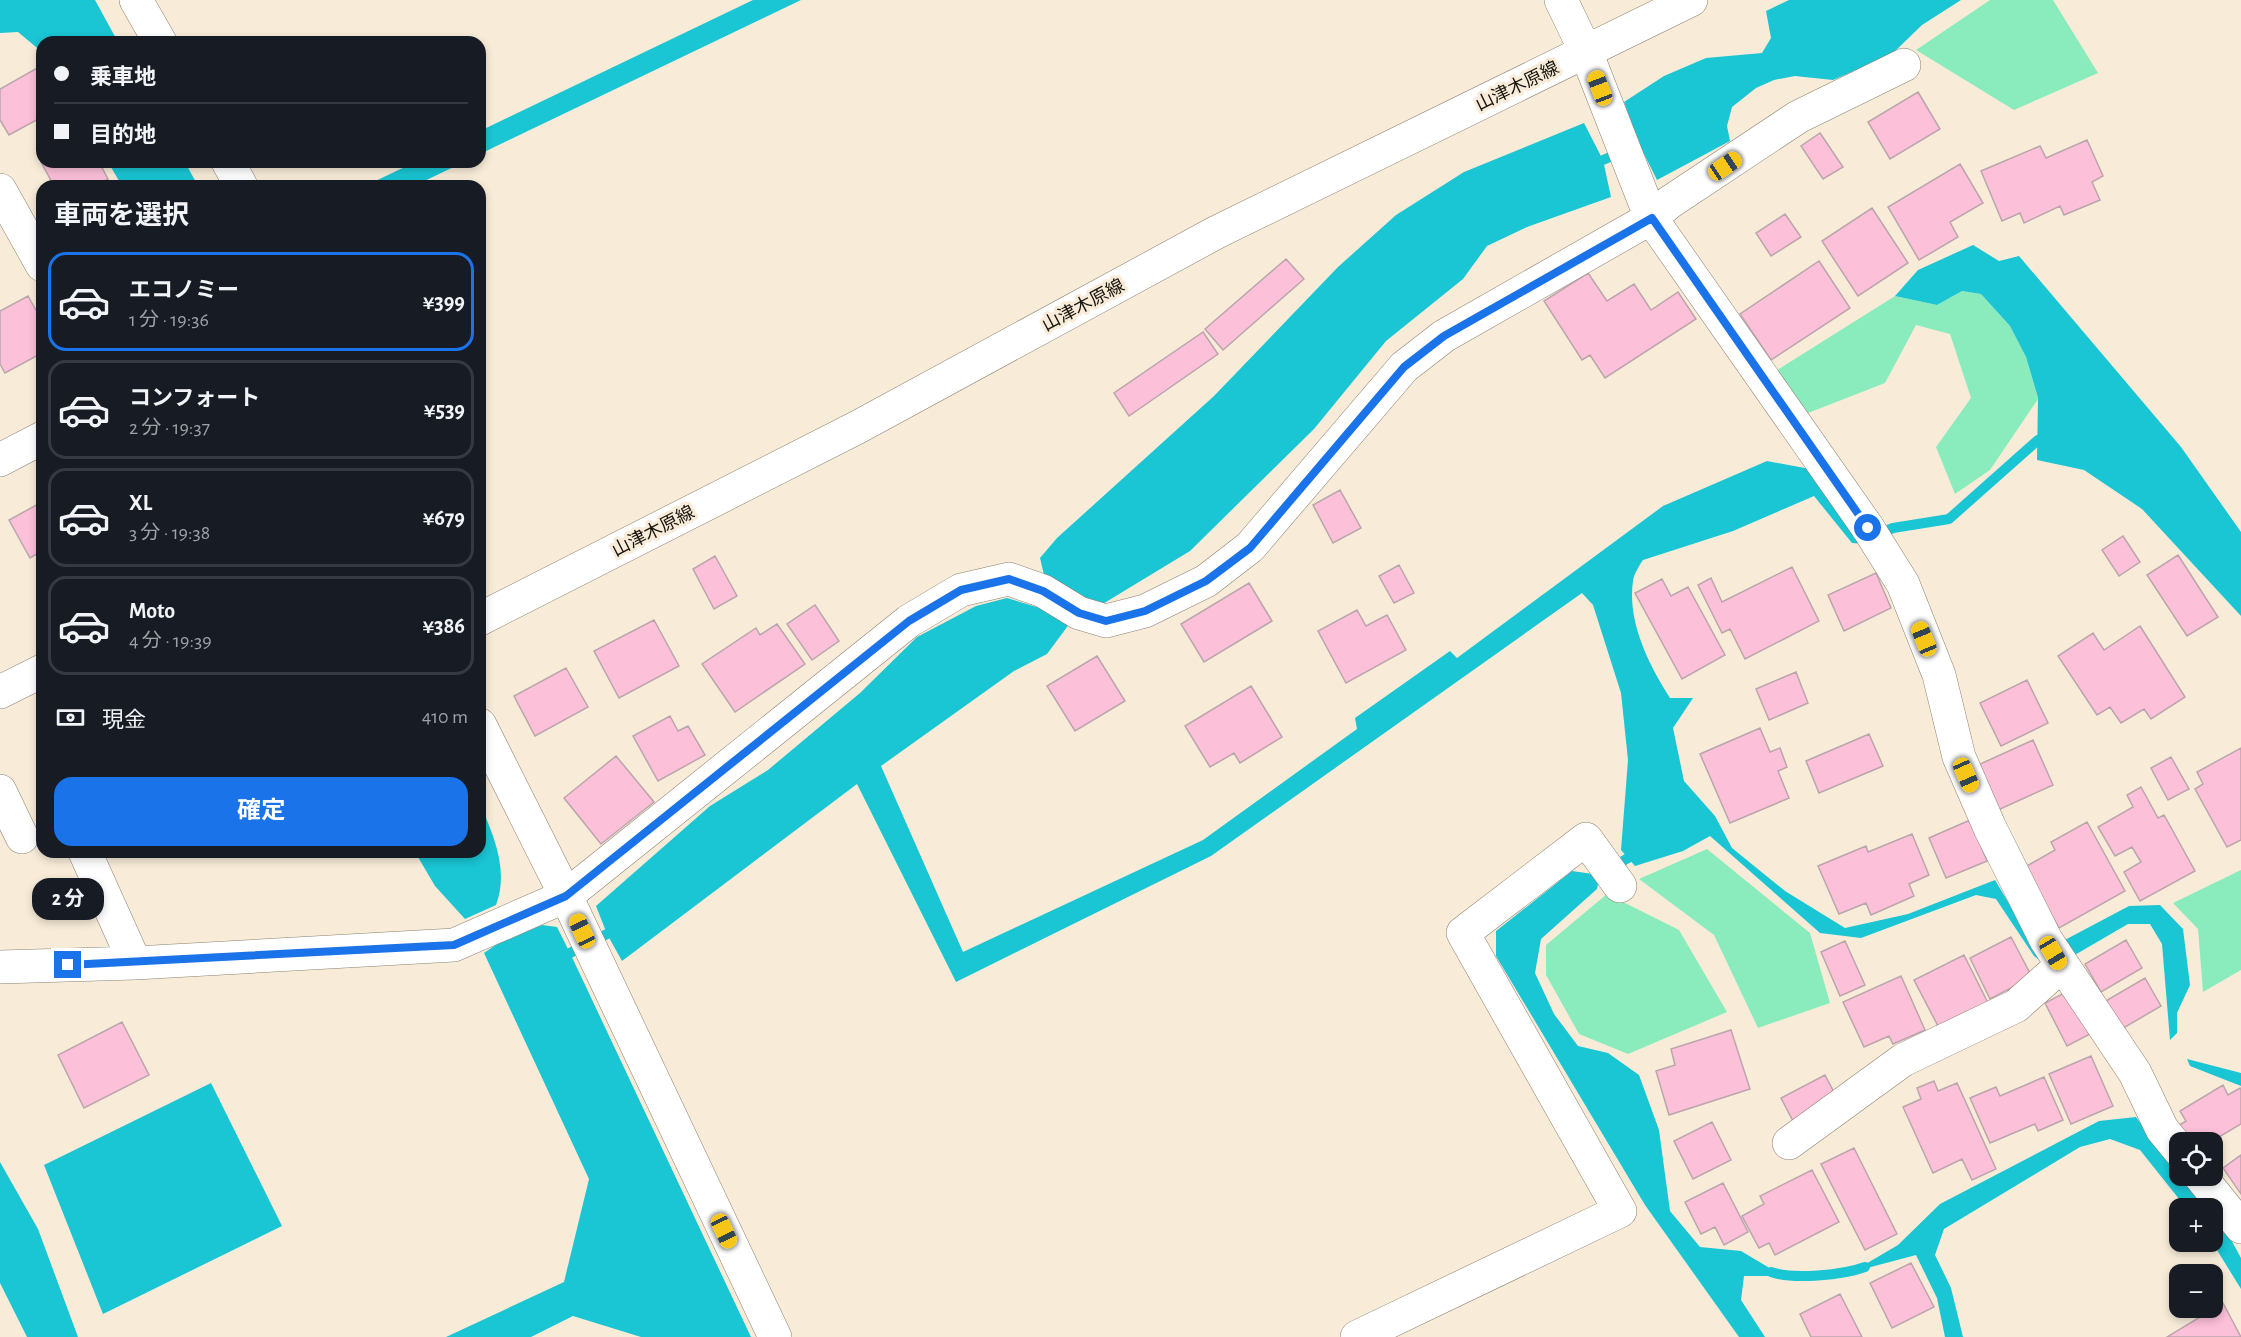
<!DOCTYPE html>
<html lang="ja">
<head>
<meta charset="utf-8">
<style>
	:root { --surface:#171b24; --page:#242831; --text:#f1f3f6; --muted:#9ea1a6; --line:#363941; --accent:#1a73e8 }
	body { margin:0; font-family:"Alegreya Sans","Noto Sans JP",sans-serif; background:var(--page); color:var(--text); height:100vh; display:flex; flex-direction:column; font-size:22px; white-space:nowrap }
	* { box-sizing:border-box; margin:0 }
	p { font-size:20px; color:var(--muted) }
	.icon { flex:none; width:33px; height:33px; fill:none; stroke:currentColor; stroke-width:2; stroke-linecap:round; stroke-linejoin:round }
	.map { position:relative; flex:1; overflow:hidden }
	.sheet { position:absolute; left:36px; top:180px; width:450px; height:678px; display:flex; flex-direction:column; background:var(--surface); border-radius:18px; box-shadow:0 3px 9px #0003 }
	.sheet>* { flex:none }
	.banner { position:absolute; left:36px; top:36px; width:450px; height:132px; border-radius:18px; box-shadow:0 3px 9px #0003; display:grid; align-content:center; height:132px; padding:0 18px; background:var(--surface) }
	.fabs { position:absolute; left:2169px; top:1132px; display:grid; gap:12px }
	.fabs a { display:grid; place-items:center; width:54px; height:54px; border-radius:12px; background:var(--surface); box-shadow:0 3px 9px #0003; font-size:30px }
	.end { position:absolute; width:27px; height:27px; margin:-14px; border:8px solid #1a73e8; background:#fff; box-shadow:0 0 0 3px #fff }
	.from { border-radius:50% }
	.bubble { position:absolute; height:42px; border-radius:18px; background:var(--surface); box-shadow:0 3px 9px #0003; font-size:20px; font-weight:700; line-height:42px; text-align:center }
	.car { position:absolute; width:18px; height:36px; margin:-18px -9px; border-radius:8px; box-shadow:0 0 4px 2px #0007; background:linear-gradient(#f5c518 24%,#345 0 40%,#f5c518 0 76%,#345 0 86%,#f5c518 0) }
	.banner b { display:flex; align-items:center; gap:21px; height:57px; font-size:22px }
	.banner b+b { border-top:2px solid var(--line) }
	.banner i { width:15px; height:15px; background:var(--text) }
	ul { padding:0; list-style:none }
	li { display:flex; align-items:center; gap:18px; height:99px; margin:0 12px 9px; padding:0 6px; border:3px solid var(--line); border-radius:18px }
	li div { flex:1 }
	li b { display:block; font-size:22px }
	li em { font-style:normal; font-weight:700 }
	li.selected { border-color:var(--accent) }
	li>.icon { width:54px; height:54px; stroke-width:1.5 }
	h2 { padding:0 18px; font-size:27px; line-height:72px }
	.pay { display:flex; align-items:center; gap:15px; height:66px; padding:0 18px; font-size:22px }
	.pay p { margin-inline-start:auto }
	.action { display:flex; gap:12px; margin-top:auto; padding:12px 18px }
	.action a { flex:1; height:69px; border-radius:18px; background:var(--accent); color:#fff; font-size:24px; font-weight:700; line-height:69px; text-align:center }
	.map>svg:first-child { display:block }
</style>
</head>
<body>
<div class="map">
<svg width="2241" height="1337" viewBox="0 0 2241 1337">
	<rect width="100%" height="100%" fill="#f8ecd9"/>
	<!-- green -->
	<path fill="#8aecbd" d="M1990,0H2053L2098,73L2014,110L1916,50Z
		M1962,291L1981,294L2010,326L2026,357L2038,399L1990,470L1955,494L1936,447L1971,398L1950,334L1916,325L1885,383L1803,415L1774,372L1895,296L1937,305Z
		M1707,849L1810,933L1830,1003L1758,1028L1714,935L1639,879Z
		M2241,870V970L2203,992L2198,929L2173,903Z
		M1607,894L1679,930L1727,1012L1628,1054L1579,1034L1546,975V945Z"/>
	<!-- water -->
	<path fill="#1ac5d4" d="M0,0H95L118,42H42V52L18,32L0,33Z
		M753,0H801L480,154V131Z
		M1789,0H1961L1922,25L1891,55L1833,80L1795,76L1774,80L1756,88L1732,107L1727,126L1730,141L1657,180L1639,144L1624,102L1664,76L1706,58L1762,53L1771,38L1766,11Z
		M1584,123L1603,160L1611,197L1527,227L1487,246L1463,279L1386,341L1314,429L1190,551L1101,605L1045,579L1040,558L1057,538L1214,396L1338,267L1396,215L1464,172Z
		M108,162H185L198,186H122Z
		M415,162H464L414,186H365Z
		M1973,245L1999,261L2019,256L2181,447L2241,532V616L2142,509L2084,470L2037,460L2038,398L2026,357L2010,326L1981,294L1962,291L1937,305L1895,296L1918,270Z
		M1767,461L1810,469L1864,544L1852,543L1814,496L1733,531L1643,560C1639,566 1634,574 1633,581C1627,622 1649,665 1670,698H1693L1673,728L1684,781L1715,816L1732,848L1785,891L1845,928L1908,914L1995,880L2045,964L2034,956L1996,899L1976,895L1861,938L1820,933L1710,836L1683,851L1635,866L1621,850L1628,760L1621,693L1593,605L1582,593L1211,856L956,982L857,784L622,961L607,934L596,906L710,806L768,770L860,693L917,637L976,606L1007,598L1053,612L1070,623L1047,654L1014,671L881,766L963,952L1203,840L1357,729L1355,718L1450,651L1457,658L1663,506Z
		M480,804C494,836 509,871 496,905L465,919L435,886L415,852H480Z
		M1572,871L1600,875L1597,889L1541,939L1535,973L1554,1014L1578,1046L1608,1053L1639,1075L1659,1130L1670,1211L1700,1247L1741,1251L1783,1276H1744L1741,1300L1765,1337H1739L1645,1205L1496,956V931Z
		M2160,905L2183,929L2190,985L2177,1013V1033L2170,1040L2162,944L2150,924H2128L2073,956L2061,942L2129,906Z
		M542,925L557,927L570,953L751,1337H641L573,1316L531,1337H446L564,1282L589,1179L484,953L497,944Z
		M2187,1059L2241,1073V1086L2190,1066Z
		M211,1083L282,1226L103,1314L44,1165Z
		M2136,1117L2174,1170L2209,1209H2187L2140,1150L2110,1139L2080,1147L1944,1229L1935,1255L1951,1288L1963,1337H1945L1937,1298L1916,1255L1852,1272L1898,1245L1940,1204L2099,1121Z
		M0,1162L38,1229L78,1337H27L0,1283Z
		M2213,1213L2223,1225L2241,1258V1289L2212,1242Z"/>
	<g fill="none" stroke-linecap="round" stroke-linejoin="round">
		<!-- stream -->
		<path stroke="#1ac5d4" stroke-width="10" d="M1603,160L1622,152
			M1878,534L1893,528L1949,519L2038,440
			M1610,869L1628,858
			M570,953L607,934
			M1771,1272C1793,1280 1843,1275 1865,1267"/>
	</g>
	<!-- building -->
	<path fill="#fcc0d8" stroke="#bba5ad" stroke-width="1.5" d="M39,67L42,72V117L9,135L0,120V89Z
		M1918,92L1940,129L1890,159L1868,122Z
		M1820,133L1843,167L1823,179L1801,146Z
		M2087,140L2103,176L2092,182L2100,200L2064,215L2060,206L2024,223L2020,213L2002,221L1981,171L2040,146L2046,158Z
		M41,162H99L108,179L95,186H54Z
		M1960,164L1983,203L1950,222L1958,237L1919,260L1888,207Z
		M1872,208L1908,263L1858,296L1822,241Z
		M1785,214L1801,237L1771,256L1756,233Z
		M1286,259L1304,279L1223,350L1205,329Z
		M1819,261L1850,308L1771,360L1740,314Z
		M1588,273L1607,301L1634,284L1651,310L1678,292L1696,319L1605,378L1590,355L1582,360L1544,301Z
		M28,296L42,321V353L5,373L0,364V311Z
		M1203,332L1218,354L1129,416L1114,393Z
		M1340,490L1361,528L1333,543L1313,505Z
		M42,502V551L30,558L9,520Z
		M2123,536L2140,562L2119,576L2102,550Z
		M2178,555L2218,617L2187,636L2147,575Z
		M715,556L737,596L714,609L693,569Z
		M1399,565L1414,593L1394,603L1379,576Z
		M1792,567L1819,621L1745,659L1730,629L1722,633L1698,585L1711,578L1722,602Z
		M1876,573L1891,608L1844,631L1828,595Z
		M1662,579L1671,596L1688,587L1725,655L1682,679L1635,593Z
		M1249,583L1272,621L1204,662L1181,624Z
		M815,605L839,641L812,660L787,624Z
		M1357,610L1366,626L1387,615L1406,650L1346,683L1318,631Z
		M654,620L679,666L619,698L594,651Z
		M777,624L805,664L735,712L702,664L756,628L760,635Z
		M2140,626L2185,697L2151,719L2144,709L2121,723L2110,707L2097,715L2058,656L2093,633L2104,650Z
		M1097,656L1125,701L1075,731L1047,686Z
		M566,668L588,707L535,736L514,696Z
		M1796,672L1808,703L1769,720L1756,689Z
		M2027,680L2048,723L2001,746L1980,703Z
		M1251,686L1282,737L1240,763L1234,753L1210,767L1185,726Z
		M670,716L678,731L688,726L705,755L658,781L633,736Z
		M1760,728L1770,752L1780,748L1787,767L1778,771L1789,798L1730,823L1700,754Z
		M1869,734L1883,766L1819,793L1806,761Z
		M2033,740L2053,785L1998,810L1978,765Z
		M2241,748V840L2227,847L2195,789L2203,784L2197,772Z
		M616,756L654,802L601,844L564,798Z
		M2171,757L2189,789L2168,800L2151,768Z
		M2141,787L2158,818L2164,815L2195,871L2140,901L2124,872L2141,862L2132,847L2115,856L2098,827L2133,807L2127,795Z
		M1970,820L1987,861L1946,878L1929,838Z
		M2087,822L2125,891L2059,928L2025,867L2055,850L2051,842Z
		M1912,834L1929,875L1909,884L1914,896L1871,915L1866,903L1839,914L1818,866L1866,846L1868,852Z
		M2011,937L2032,977L1990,999L1970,958Z
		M2126,940L2142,968L2101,992L2085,964Z
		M1845,941L1865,985L1840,996L1821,952Z
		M1964,955L1988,1003L1939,1028L1914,980Z
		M1901,976L1925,1030L1893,1044L1889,1036L1864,1047L1843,1002Z
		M2145,978L2161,1006L2120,1030L2104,1002Z
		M2068,991L2090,1034L2067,1046L2045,1003Z
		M122,1022L149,1075L84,1108L58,1055Z
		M1731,1030L1750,1089L1669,1115L1656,1071L1675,1065L1671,1049Z
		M2091,1056L2113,1106L2071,1124L2049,1074Z
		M1825,1075L1838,1100L1794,1123L1781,1098Z
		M2044,1077L2063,1120L2038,1131L2035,1124L1990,1143L1970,1098L1996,1087L2000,1096Z
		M1934,1081L1938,1091L1957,1083L1996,1169L1972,1180L1962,1159L1933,1173L1903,1107L1921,1099L1917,1088Z
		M2223,1085L2228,1095L2240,1088L2241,1090V1124L2209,1143H2189L2178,1126L2186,1121L2180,1111Z
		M1712,1122L1731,1160L1693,1179L1674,1141Z
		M1854,1148L1897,1234L1865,1250L1821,1164Z
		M2241,1155V1194L2223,1168Z
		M1812,1170L1839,1222L1775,1255L1769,1243L1759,1248L1742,1216L1764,1204L1760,1196Z
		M1723,1183L1748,1232L1724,1245L1715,1227L1701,1234L1685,1202Z
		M1911,1263L1934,1307L1892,1328L1870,1283Z
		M1840,1294L1862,1337H1811L1800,1314Z
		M2223,1303L2241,1337H2167Z"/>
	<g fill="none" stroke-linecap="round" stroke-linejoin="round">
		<defs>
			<path id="minor" d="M136,0L160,42
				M1561,0L1586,52L1651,218L1868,528L1903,584L1939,675L1959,757L1990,828L2046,940L2135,1073L2162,1129L2180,1151
				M228,162L241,186
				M0,190L42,265
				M0,460L42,438
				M480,619L858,427L1217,232L1691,0
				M0,692L42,671
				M480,725L566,896L775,1337
				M0,791L22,837
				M85,852L135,963L454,945L566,896L909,621L961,590L1009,579L1043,591L1079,613L1106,621L1145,611L1206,581L1250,547L1404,367L1444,336L1651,218L1670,202L1798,117L1904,65
				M0,967L135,963
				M1789,1143L1903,1060L2016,1006L2061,966
				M2200,1176L2241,1227
				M1357,1337L1620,1211L1463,933L1586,839L1620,886"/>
		</defs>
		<!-- minor casing -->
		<use href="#minor" stroke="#8b806f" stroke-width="34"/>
		<!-- minor -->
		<use href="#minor" stroke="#fff" stroke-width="33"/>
	</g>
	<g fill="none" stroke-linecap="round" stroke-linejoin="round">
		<!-- route -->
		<path stroke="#1a73e8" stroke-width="8" d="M68,965L454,945L566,896L909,621L961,590L1009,579L1043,591L1079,613L1106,621L1145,611L1206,581L1250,548L1404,367L1444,336L1652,218L1868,528"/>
	</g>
	<g text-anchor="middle" stroke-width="6" stroke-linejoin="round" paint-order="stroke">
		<!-- street labels -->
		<g font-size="18" fill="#16120c" stroke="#f8ecd9">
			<text transform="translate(1517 86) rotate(-26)" y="6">山津木原線</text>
			<text transform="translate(1083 305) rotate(-28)" y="6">山津木原線</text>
			<text transform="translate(653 531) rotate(-27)" y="6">山津木原線</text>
		</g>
	</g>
</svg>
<div class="fabs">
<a><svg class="icon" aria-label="locate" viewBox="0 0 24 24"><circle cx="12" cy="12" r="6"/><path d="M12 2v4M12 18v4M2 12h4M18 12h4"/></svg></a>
<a>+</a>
<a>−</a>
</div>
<i class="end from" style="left:1868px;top:528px"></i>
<i class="end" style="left:68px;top:965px"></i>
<div class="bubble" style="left:32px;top:878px;width:72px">2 分</div>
<i class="car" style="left:1600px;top:88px;rotate:339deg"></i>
<i class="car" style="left:1725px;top:166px;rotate:56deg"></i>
<i class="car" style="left:1924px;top:639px;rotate:338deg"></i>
<i class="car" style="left:1966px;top:775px;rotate:156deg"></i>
<i class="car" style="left:582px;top:931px;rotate:335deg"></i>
<i class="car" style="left:2053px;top:953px;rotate:149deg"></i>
<i class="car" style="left:724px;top:1231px;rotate:155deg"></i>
<div class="banner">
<b><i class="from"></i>乗車地</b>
<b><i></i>目的地</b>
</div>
<section class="sheet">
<h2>車両を選択</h2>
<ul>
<li class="selected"><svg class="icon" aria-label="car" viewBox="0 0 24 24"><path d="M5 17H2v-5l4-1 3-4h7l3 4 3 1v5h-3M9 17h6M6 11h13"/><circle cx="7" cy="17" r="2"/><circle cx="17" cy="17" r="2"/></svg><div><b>エコノミー</b><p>1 分 · 19:36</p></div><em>¥399</em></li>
<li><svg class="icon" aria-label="car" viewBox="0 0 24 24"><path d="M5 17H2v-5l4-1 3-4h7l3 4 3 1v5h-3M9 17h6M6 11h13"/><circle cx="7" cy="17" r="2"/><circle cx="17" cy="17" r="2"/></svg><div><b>コンフォート</b><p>2 分 · 19:37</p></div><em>¥539</em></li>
<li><svg class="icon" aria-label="car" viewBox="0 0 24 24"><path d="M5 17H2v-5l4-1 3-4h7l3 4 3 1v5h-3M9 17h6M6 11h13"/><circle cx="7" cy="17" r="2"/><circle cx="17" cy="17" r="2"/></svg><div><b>XL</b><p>3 分 · 19:38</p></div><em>¥679</em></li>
<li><svg class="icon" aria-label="car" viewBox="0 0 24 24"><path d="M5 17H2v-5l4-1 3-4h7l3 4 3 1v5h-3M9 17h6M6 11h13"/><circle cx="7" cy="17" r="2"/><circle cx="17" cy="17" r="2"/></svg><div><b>Moto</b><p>4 分 · 19:39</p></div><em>¥386</em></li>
</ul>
<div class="pay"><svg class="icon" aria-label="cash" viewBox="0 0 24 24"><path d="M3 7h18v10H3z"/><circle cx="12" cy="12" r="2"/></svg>現金<p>410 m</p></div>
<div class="action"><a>確定</a></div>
</section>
</div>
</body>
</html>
